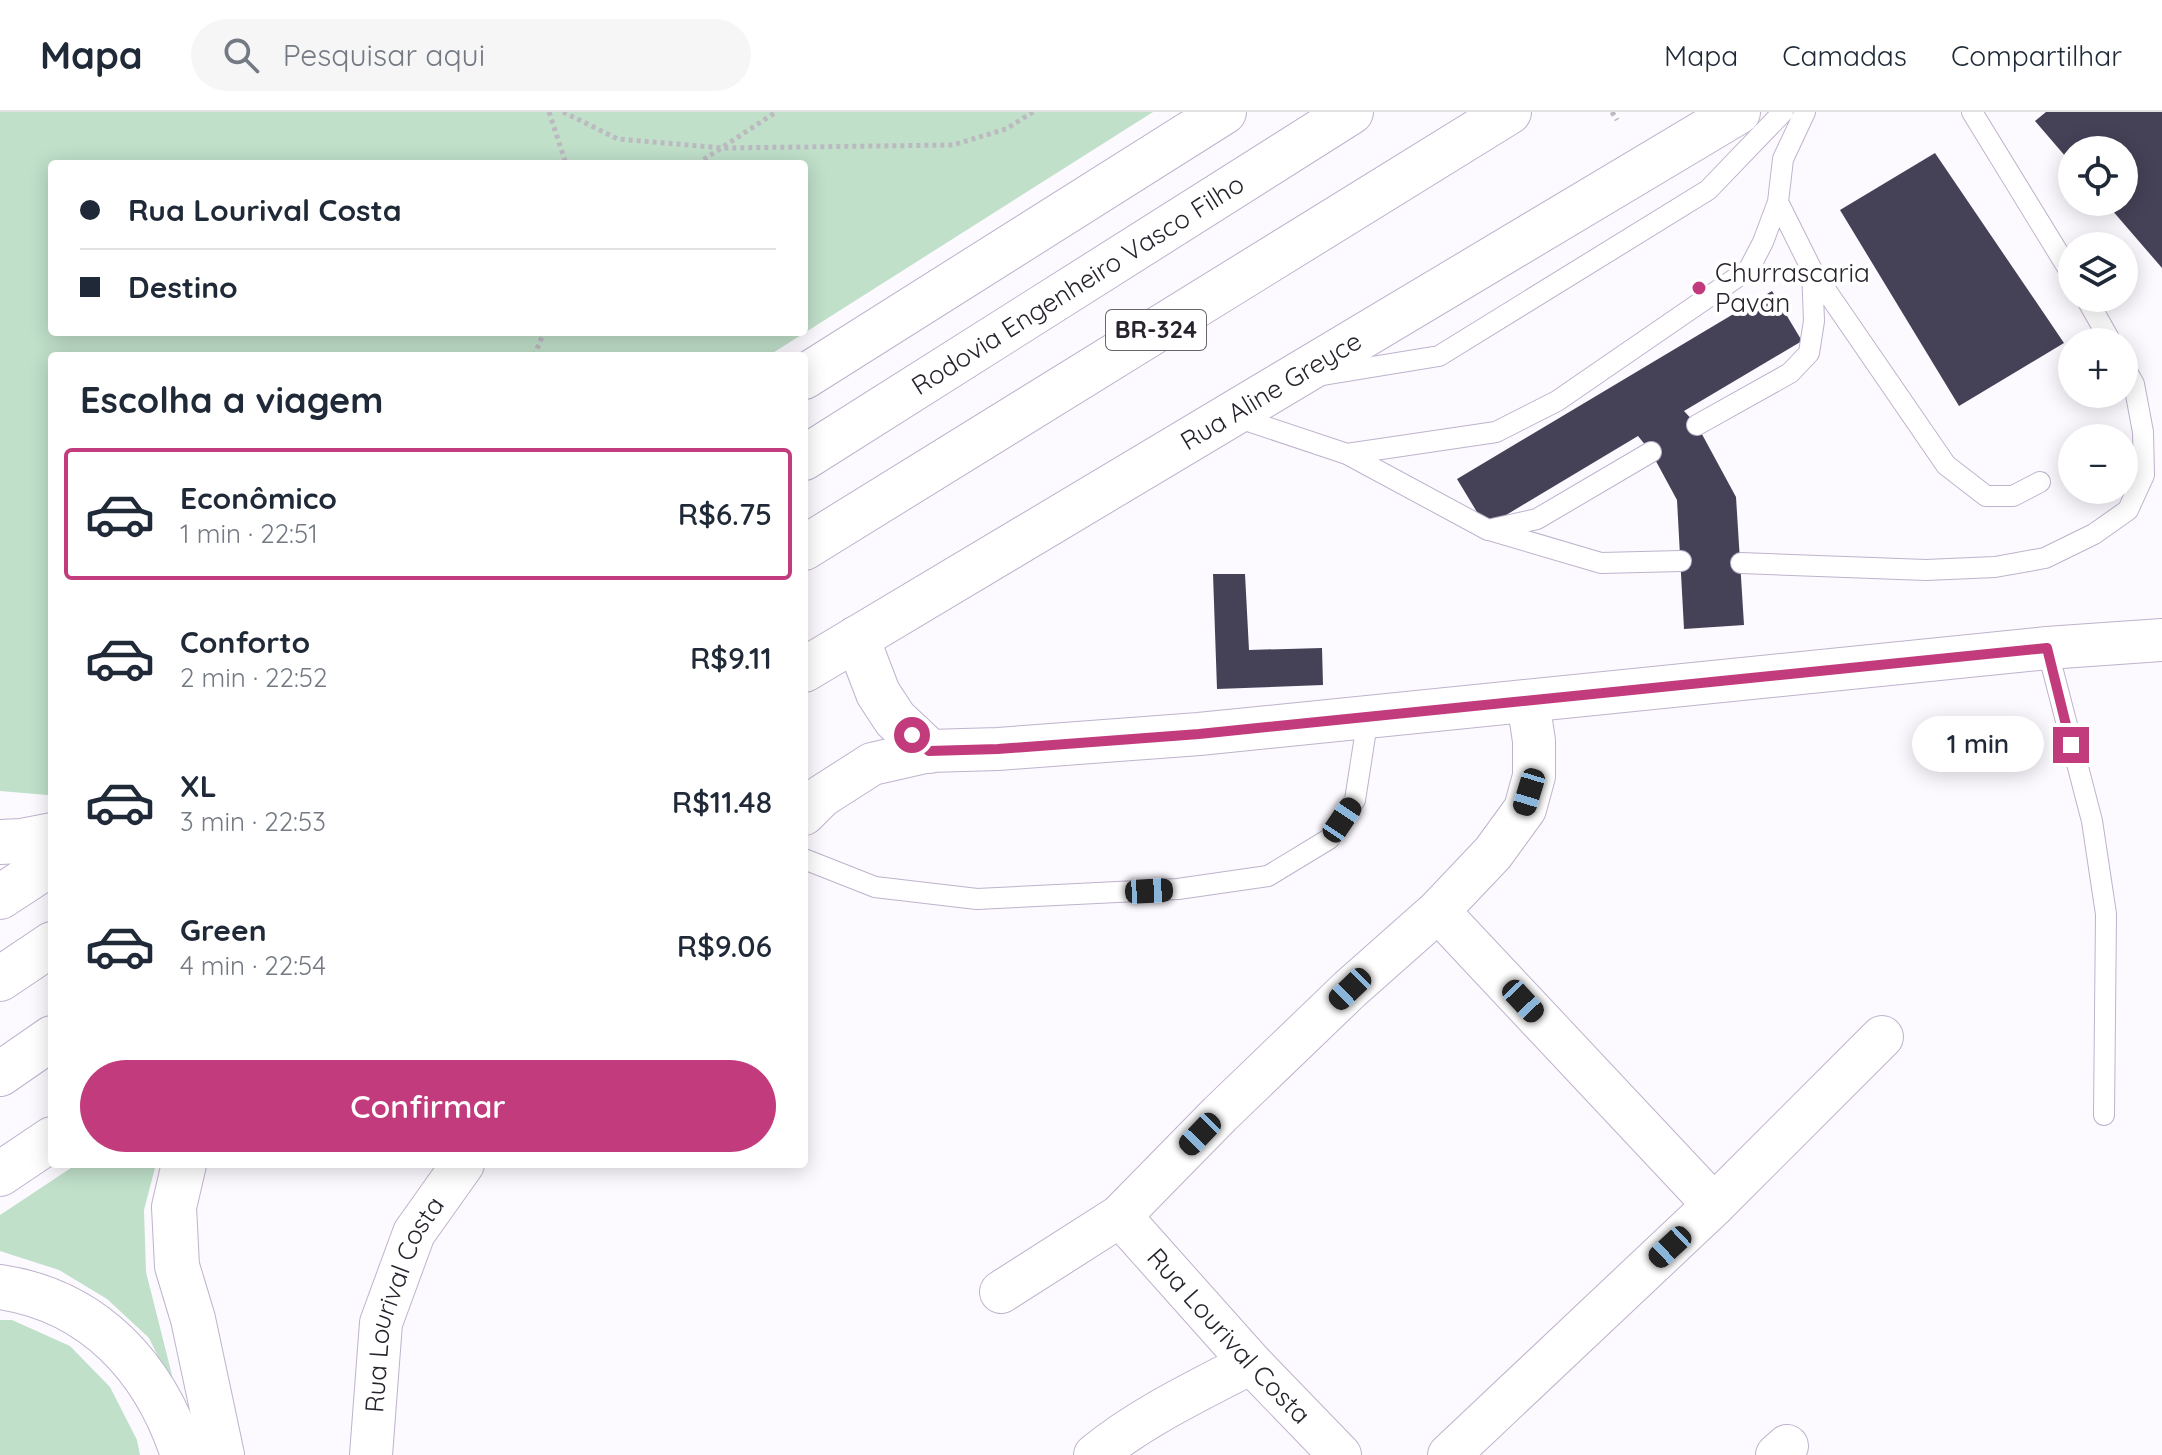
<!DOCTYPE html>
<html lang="pt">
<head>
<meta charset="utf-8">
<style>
	:root { --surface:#fff; --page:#f6f6f7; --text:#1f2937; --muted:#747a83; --line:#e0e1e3; --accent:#c23c7d }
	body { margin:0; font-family:Quicksand,sans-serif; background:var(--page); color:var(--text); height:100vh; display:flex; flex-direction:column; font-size:30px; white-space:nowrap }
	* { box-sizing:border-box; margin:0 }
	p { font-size:26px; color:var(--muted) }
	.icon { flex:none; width:44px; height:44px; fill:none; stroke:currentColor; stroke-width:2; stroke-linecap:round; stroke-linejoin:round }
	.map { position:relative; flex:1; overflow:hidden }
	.drawer { position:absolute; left:48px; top:240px; width:760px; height:816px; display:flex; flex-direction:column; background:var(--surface); border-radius:8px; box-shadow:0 4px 20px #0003 }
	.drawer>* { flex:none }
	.top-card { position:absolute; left:48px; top:48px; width:760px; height:176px; border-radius:8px; box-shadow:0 4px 20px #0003; display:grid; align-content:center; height:176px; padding:0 32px; background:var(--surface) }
	.controls { position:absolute; left:2058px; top:24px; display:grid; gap:16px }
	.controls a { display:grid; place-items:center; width:80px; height:80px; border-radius:50%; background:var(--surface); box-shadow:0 4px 20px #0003; font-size:40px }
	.end { position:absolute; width:36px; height:36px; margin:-18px; border:10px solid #c23c7d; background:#fff; box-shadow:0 0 0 4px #fff }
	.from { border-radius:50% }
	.bubble { position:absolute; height:56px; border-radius:28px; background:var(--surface); box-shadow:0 4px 20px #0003; font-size:26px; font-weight:600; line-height:56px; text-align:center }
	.car { position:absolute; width:24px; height:48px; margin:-24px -12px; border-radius:10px; box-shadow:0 0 6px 2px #0007; background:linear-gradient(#222 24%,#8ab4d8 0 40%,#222 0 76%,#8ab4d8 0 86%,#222 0) }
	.top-card b { display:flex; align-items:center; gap:28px; height:76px; font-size:30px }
	.top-card b+b { border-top:2px solid var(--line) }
	.top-card i { width:20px; height:20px; background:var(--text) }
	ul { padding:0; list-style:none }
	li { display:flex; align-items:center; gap:24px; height:132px; margin:0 16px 12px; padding:0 16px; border:4px solid transparent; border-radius:8px }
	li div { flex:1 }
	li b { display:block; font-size:30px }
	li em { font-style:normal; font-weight:600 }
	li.current { border-color:var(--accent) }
	li>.icon { width:72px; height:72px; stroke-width:1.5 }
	h2 { padding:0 32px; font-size:36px; line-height:96px }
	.cta { display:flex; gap:16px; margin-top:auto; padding:16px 32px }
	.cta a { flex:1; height:92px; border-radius:48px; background:var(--accent); color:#fff; font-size:32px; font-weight:600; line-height:92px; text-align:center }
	header { display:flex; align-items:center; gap:48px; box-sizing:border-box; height:112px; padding:0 40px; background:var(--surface); border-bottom:2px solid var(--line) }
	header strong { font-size:38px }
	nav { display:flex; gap:44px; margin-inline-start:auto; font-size:28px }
	.search { width:560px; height:72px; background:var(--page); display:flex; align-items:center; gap:20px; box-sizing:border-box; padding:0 28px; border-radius:44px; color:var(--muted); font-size:30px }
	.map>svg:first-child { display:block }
</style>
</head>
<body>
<header>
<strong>Mapa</strong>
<div class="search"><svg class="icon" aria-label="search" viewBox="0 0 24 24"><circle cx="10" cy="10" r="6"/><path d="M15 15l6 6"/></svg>Pesquisar aqui</div>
<nav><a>Mapa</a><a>Camadas</a><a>Compartilhar</a></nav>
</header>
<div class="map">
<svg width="2162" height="1343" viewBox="0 0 2162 1343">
	<rect width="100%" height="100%" fill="#fcf9ff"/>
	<!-- green -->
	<path fill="#c0e0ca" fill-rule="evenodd" d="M0,0H1153L768,244H52V682L47,683L0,679ZM52,52H804V220H52Z
		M77,1052H156L144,1098L146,1160L177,1283L149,1226L107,1187L59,1158L0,1139V1103Z
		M0,1208H12L70,1234L110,1275L137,1328L140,1343H0Z"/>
	<!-- building -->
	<path fill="#454258" d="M2046,0H2162V156L2105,90H2124V38H2072V52L2035,9Z
		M1935,41L2064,231L1959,294L1840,98Z
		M1772,179L1802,229L1684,299L1697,313L1736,385L1744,513L1684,517L1677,388L1651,340L1638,324L1486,415L1457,367Z
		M1213,462H1245L1249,538L1322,536L1323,573L1217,577Z"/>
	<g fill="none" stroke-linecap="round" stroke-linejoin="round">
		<defs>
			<path id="service" d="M1972,0L2072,163
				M1812,158L1946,353L1986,384H2013L2040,370
				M2086,186L2111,230
				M1323,263L1439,244L1708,78L1783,0
				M1233,304L1347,342L1496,320L1557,289L1749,157L1763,130L1778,90L1783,47L1805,0
				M1697,313L1790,261L1809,241L1814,209L1812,158L1778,90
				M1347,342L1488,418L1537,407L1651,340
				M1489,418L1601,451L1681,449
				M1741,451L1926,458L1995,455L2045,446L2094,422L2128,398L2144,363L2143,320L2134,272L2124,254
				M2047,536L2092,709L2106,802L2104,1003
				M804,747L875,775L977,787L1178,777L1268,764L1329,727L1355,688L1368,605"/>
			<g id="minor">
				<path d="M804,702L822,684L872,652L929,639L998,637L1199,622L2047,536L2162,528"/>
				<path d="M1438,799L1714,1093"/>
				<path id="s1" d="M1120,1104L1251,1251L1340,1343"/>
				<path d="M1001,1180L1120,1104L1220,1002L1350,877L1438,799L1493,741L1525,697L1534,664V629L1528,589"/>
				<path id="s2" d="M371,1343L381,1211L414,1121L463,1052"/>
				<path d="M1095,1343C1142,1305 1197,1279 1251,1251"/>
				<path d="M1449,1343L1714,1093L1882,925"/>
				<path d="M1777,1343L1787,1334"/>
			</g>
			<g id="primary">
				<path d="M804,265L1224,0"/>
				<path d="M857,526L878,581L895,607L929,639"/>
				<path id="s3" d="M804,558L1738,0"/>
				<path d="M0,730L21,729L52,723"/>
				<path d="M0,785L52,751"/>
				<path d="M184,1052L174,1095L177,1154L193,1207L222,1343"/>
				<path d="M0,1062L52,1027"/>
				<path d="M0,1175C94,1189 155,1256 183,1343"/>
			</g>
			<g id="motorway">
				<path id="s4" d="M804,346L1351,0"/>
				<path d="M804,436L1509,0"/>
				<path d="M0,867L52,832"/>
				<path d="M0,962L52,926"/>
			</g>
		</defs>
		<!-- service casing -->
		<use href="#service" stroke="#beb3cc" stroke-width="22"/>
		<!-- minor casing -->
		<use href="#minor" stroke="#beb3cc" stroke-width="44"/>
		<!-- primary casing -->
		<use href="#primary" stroke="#beb3cc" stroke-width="46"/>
		<!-- motorway casing -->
		<use href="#motorway" stroke="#beb3cc" stroke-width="46"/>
		<!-- path -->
		<path stroke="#bcb9c0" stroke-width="5" stroke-dasharray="4 4" stroke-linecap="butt" d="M549,0L566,52
			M563,0L618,27L723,36L953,33L1006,17L1033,0
			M1612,0L1617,8
			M697,52L776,0
			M534,244L544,220"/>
		<!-- service -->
		<use href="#service" stroke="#fff" stroke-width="20"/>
		<!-- minor -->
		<use href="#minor" stroke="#fff" stroke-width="42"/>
		<!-- primary -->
		<use href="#primary" stroke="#fff" stroke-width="44"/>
		<!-- motorway -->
		<use href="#motorway" stroke="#fff" stroke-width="44"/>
	</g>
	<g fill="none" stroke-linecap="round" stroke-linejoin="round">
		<!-- route -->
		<path stroke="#c23c7d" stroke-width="10" d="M912,623L929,639L998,637L1199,622L2047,536L2071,633"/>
	</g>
	<!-- markers -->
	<circle fill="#c23c7d" stroke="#fff" stroke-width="3" cx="1699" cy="176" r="8"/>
	<g text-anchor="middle" stroke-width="8" stroke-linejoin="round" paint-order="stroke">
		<!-- shield labels -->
		<rect fill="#fff" stroke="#68656c" stroke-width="2" x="1106" y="198" width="100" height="40" rx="6"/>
		<g font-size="24" font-weight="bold" fill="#28232d">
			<text x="1156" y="226">BR-324</text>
		</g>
		<!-- poi labels -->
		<g font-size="26" fill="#28232d" stroke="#fff" text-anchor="start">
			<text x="1715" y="170">Churrascaria<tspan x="1715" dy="30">Pavan</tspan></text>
		</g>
		<!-- street labels -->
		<g font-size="26" fill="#28232d" stroke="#fff">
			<text dy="9" stroke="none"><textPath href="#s4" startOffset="324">Rodovia Engenheiro Vasco Filho</textPath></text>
			<text dy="9" stroke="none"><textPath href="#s3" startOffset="544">Rua Aline Greyce</textPath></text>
			<text dy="9" stroke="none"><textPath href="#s2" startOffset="156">Rua Lourival Costa</textPath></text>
			<text dy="9" stroke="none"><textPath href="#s1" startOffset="162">Rua Lourival Costa</textPath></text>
		</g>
	</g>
</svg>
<div class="controls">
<a><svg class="icon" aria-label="locate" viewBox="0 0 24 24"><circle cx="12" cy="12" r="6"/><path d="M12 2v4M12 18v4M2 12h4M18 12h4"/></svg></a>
<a><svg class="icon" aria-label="layers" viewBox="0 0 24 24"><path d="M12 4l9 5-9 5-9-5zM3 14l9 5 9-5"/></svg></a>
<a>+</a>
<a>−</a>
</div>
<i class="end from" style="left:912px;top:623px"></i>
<i class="end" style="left:2071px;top:633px"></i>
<div class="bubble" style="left:1912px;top:604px;width:132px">1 min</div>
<i class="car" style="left:1529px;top:680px;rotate:197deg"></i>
<i class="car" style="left:1342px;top:708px;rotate:34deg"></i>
<i class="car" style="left:1149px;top:779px;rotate:87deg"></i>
<i class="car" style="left:1350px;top:877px;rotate:226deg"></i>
<i class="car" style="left:1523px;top:889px;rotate:137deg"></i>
<i class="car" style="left:1200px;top:1022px;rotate:224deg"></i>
<i class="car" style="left:1670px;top:1135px;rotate:227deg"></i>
<div class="top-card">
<b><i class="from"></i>Rua Lourival Costa</b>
<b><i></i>Destino</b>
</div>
<section class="drawer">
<h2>Escolha a viagem</h2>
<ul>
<li class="current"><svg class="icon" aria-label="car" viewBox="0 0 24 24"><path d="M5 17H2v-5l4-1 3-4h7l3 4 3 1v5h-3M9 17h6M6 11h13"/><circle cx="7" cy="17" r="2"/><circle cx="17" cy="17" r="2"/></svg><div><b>Econômico</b><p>1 min · 22:51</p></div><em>R$6.75</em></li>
<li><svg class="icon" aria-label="car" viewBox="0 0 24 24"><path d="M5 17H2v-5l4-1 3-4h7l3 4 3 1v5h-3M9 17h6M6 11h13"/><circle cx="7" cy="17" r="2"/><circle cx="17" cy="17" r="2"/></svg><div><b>Conforto</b><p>2 min · 22:52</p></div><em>R$9.11</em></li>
<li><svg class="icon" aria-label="car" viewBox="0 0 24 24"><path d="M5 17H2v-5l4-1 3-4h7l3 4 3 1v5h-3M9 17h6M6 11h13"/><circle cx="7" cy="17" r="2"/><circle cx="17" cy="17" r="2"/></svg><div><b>XL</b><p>3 min · 22:53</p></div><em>R$11.48</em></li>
<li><svg class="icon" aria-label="car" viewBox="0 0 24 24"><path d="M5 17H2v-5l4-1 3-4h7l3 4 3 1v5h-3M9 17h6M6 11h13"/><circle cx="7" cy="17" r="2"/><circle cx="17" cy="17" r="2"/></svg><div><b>Green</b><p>4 min · 22:54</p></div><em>R$9.06</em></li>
</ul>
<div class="cta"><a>Confirmar</a></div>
</section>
</div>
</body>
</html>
